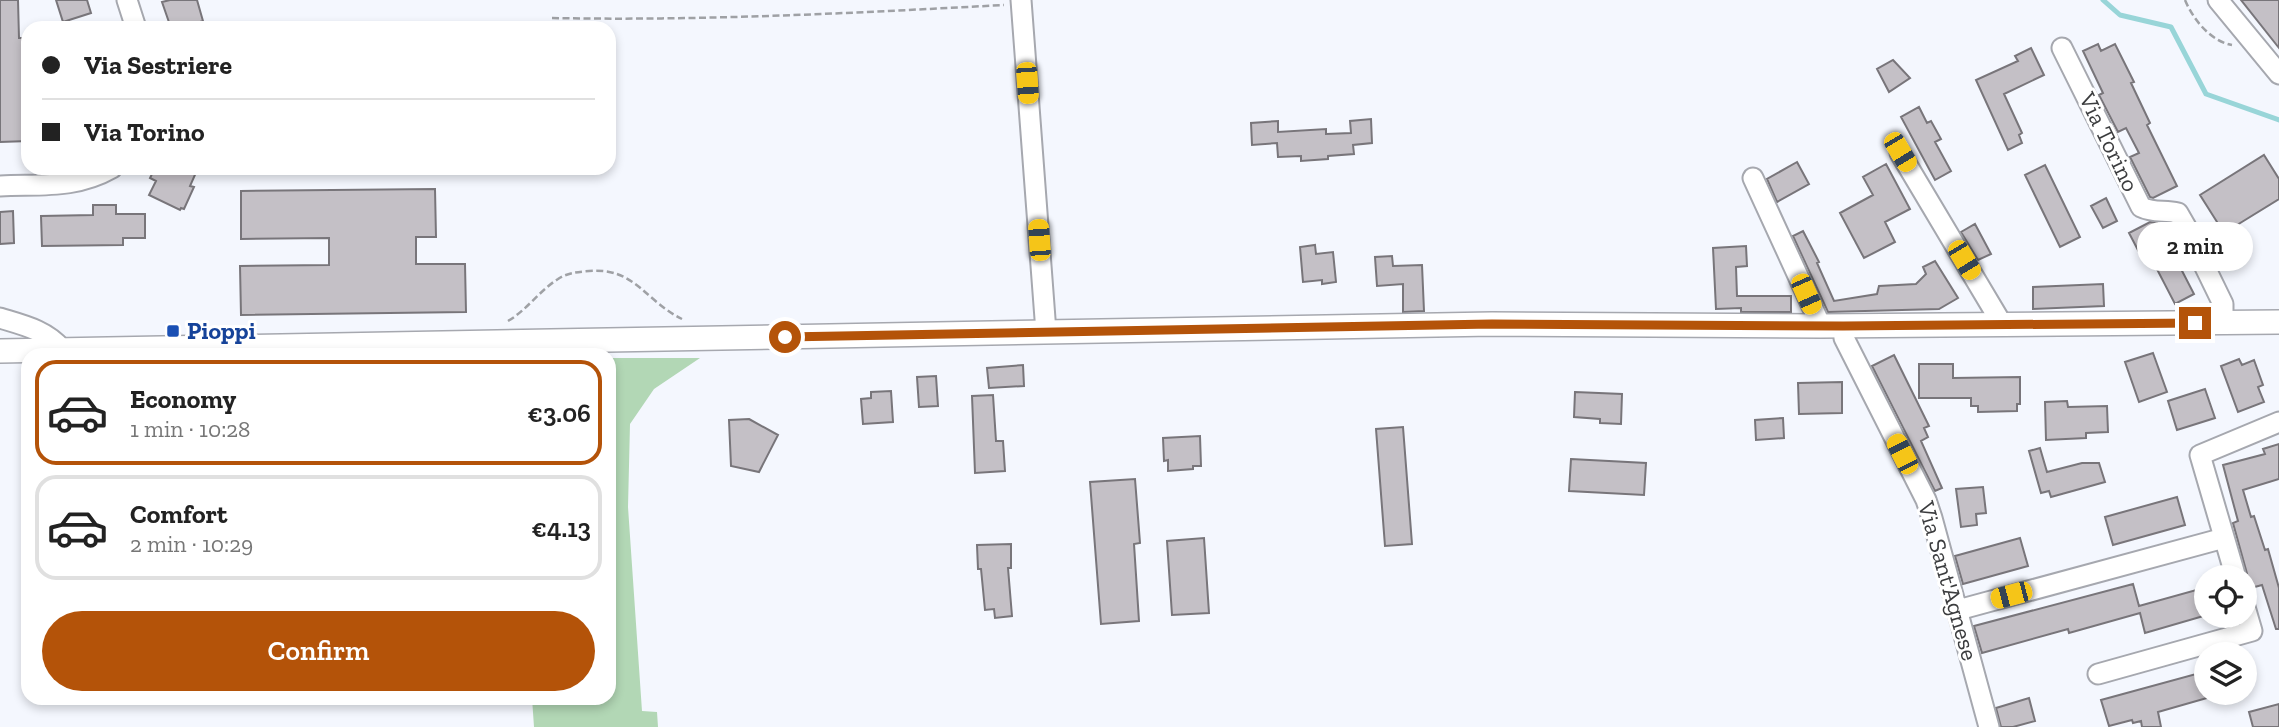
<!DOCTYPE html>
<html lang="en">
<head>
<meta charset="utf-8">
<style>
	:root { --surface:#fff; --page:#f6f6f6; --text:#222; --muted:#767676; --line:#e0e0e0; --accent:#b45309 }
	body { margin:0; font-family:"Zilla Slab",serif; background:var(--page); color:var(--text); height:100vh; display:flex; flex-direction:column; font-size:26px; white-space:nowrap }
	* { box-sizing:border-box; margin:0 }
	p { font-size:23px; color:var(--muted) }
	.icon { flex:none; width:38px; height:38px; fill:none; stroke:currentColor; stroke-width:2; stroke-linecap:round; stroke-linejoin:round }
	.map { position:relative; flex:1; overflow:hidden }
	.side { position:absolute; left:21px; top:348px; width:595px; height:357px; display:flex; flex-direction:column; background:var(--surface); border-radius:21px; box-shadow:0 4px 10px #0003 }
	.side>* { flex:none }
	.guide { position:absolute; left:21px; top:21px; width:595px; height:154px; border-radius:21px; box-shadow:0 4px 10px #0003; display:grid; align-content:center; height:154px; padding:0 21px; background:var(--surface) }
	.tools { position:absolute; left:2194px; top:565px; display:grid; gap:14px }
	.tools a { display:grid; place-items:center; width:63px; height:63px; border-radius:50%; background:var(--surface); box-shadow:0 4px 10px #0003; font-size:35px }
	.end { position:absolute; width:32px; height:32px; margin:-16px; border:9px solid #b45309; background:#fff; box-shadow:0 0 0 4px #fff }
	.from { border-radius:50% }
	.bubble { position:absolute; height:49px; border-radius:24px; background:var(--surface); box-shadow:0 4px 10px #0003; font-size:23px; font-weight:600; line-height:49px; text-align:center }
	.car { position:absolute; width:21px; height:42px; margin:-21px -10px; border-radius:9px; box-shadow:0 0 5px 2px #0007; background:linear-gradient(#f5c518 24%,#345 0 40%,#f5c518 0 76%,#345 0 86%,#f5c518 0) }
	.guide b { display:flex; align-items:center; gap:24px; height:66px; font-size:26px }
	.guide b+b { border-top:2px solid var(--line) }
	.guide i { width:18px; height:18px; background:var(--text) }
	ul { padding:12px 0 0; list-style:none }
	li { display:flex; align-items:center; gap:21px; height:105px; margin:0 14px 10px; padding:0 7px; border:4px solid var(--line); border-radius:21px }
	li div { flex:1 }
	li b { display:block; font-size:26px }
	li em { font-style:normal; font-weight:600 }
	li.active { border-color:var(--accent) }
	li>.icon { width:63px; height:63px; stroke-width:1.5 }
	.cta { display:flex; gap:14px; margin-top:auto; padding:14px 21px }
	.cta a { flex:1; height:80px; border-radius:42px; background:var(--accent); color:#fff; font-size:28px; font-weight:600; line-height:80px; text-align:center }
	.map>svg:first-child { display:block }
</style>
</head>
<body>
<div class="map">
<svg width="2279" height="727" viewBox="0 0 2279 727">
	<rect width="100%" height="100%" fill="#f4f7fe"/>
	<!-- green -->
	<path fill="#b2d7b5" d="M609,358H700L654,389L630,424L628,507L642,711L657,712L658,727H534L532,698H609Z"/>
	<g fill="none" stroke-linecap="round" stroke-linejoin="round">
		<!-- stream -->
		<path stroke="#98d5d8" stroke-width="5" d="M2103,0L2120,15L2171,27L2206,94L2279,120"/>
	</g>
	<!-- building -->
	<path fill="#c4c0c6" stroke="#78757a" stroke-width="2" d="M0,0H18L19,38H26L28,141L0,142Z
		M56,0H87L91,13L63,22Z
		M170,0H197L203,21L181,28H171L162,2Z
		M2241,0H2279V48Z
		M2098,44L2101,51L2115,44L2134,82L2131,83L2150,123L2147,125L2177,186L2153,198L2150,197L2130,157L2139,153L2126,128L2118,132L2099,95L2103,93L2083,51Z
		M2031,48L2044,75L2004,94L2022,133L2019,135L2022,143L2008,150L1976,80L2018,61L2015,56Z
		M1893,60L1910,78L1889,92L1877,69Z
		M1919,107L1927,123L1931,121L1941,139L1935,142L1951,171L1935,180L1901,117Z
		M1371,119L1372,143L1353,145L1354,154L1328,156V159L1301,161V156L1278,157L1277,143L1252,145L1251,123L1278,121V132L1326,129V134L1351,133L1350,121Z
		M2264,155L2279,179V199L2224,233L2200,195Z
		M1797,162L1809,184L1777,202L1767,179Z
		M1886,164L1910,209L1885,222L1895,242L1864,258L1840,213L1873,195L1863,177Z
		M2045,165L2080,237L2060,247L2025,175Z
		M155,168H198L190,186L194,187L184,209L181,208L180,210L149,195L156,181L150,178Z
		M435,189L436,237H416V264H465L466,312L241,315L240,266L329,265V238L241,239V191Z
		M2106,198L2117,221L2103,228L2091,206Z
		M93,205H116V214H145V238H123V245L42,246L41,216L93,215Z
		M13,211L14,243L0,244V212Z
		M2150,222L2157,223L2165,239L2176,233L2188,257L2178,263L2194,294L2175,304L2146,248L2139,252L2129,233Z
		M1975,224L1991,254L1978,260L1961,232Z
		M1803,231L1819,262L1817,263L1834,301L1877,294L1879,286L1916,284L1926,274L1923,267L1935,261L1958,298L1939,309L1828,312L1793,236Z
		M1315,245L1316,254L1333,252L1336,282L1322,284V280L1303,282L1300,247Z
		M1746,246L1747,266L1736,267L1737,296H1791V312H1741V308L1716,309L1713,248Z
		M1392,256L1393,266L1422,265L1424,311L1403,312V284L1377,286L1375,257Z
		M2103,284L2104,306L2033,309V287Z
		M2153,353L2167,392L2139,402L2125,362Z
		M1894,355L1929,426L1924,428L1928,437L1921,441L1942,488L1935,491L1872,366Z
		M2239,359L2242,365L2254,360L2263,385L2258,387L2264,402L2238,412L2221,366Z
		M1919,364H1953V378L2020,377V404H2017V411L1978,412V406H1971V398H1919Z
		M1023,365L1024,386L989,388L987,368Z
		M936,376L938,406L919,407L917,377Z
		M1842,382V413L1799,414L1798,383Z
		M2205,389L2215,418L2177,430L2168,401Z
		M891,391L893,422L863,424L861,399L871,398V392Z
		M1575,392L1622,394L1621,424L1600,423V419L1574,417Z
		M993,395L996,441H1003L1005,471L975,473L972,396Z
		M2067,401L2068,407L2107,406L2108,432L2086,433V438L2046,440L2045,402Z
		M1783,418L1784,438L1756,440L1755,420Z
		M749,419L778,435L759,472L731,466L729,420Z
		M1403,427L1412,544L1385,546L1376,429Z
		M1200,436L1201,466H1193V469L1168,471V460L1164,461L1163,438Z
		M2279,444V479L2243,490L2251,517L2254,516L2265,550L2268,549L2279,588V629H2276L2262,585L2251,588L2233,523L2238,521L2223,465L2265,454L2263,449Z
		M2040,448L2047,472L2082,463H2099L2105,482L2051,497L2049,491L2041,493L2029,451Z
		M1571,459L1646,463L1644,495L1569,491Z
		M1135,479L1140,543L1134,544L1139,621L1101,624L1090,482Z
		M1983,487L1986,513L1976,514L1977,525L1961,527L1956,489Z
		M2177,497L2185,525L2113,545L2105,517Z
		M1204,538L1209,613L1172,615L1167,541Z
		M2020,538L2028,566L1963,584L1955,556Z
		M1011,544V568H1008L1012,616L995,618L994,609L985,610L981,569H978L977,545Z
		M2133,584L2139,606L2207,587V615L2145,633L2140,613L2069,633L2068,629L1982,653L1974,626Z
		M2207,671V698L2158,712L2161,727H2142L2141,721L2133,723L2132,720L2109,726L2101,700Z
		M2029,698L2035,721L2013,727H2001L1996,708Z
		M2279,704V727H2253L2249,712Z"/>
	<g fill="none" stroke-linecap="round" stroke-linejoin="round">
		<defs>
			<path id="minor" d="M127,0L136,28
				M1021,0L1046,332
				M2218,0L2279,74
				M2062,48L2141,207C2153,213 2164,210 2178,213L2197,246L2204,265L2223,304V323
				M1900,153L2002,324
				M1753,178L1821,326
				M0,186C41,184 75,189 112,168
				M0,318C23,325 46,330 62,349
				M1843,326L1844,338L1926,500L1932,518L1989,727
				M2236,578L2200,455L2279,422
				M1958,610L2224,538
				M2098,674L2252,631L2245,607"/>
			<path id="major" d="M0,351L1492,324L1821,326L2279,322"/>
		</defs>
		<!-- minor casing -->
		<use href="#minor" stroke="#a6a8af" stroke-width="23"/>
		<!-- major casing -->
		<use href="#major" stroke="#a6a8af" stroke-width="26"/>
		<!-- path -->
		<path stroke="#9fa1a5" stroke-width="2.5" stroke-dasharray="7 3.5" stroke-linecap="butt" d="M2185,0C2193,19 2210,41 2232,45
			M552,18C703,21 854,13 1004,5
			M508,321C527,310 539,291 558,279C567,273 577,272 589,271C635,267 645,301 682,319"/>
		<!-- minor -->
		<use href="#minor" stroke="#fff" stroke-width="19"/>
		<!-- major -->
		<use href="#major" stroke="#fff" stroke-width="23"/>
	</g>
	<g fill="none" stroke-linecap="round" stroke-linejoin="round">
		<!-- route -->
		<path stroke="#b45309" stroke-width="9" d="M785,337L1492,324L1843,326L2195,323"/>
	</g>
	<!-- markers -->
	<rect fill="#1a4fb4" stroke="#fff" stroke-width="2.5" x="166" y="324" width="14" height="14" rx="3.5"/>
	<g text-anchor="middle" stroke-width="6" stroke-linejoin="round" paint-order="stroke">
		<!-- street labels -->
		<g font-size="24" fill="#3b3c3e" stroke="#fff">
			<text transform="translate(2109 142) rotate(64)" y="8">Via Torino</text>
			<text transform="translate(1948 581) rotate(74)" y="8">Via Sant'Agnese</text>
		</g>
		<!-- transit labels -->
		<g font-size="24" font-weight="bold" fill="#164399" stroke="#fff" text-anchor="start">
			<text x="187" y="339">Pioppi</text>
		</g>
	</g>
</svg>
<div class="tools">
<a><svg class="icon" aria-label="locate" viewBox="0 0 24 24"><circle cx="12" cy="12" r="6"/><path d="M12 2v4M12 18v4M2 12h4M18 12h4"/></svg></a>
<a><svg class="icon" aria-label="layers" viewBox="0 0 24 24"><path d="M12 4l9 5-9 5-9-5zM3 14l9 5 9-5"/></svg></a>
</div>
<i class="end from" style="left:785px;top:337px"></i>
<i class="end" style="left:2195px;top:323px"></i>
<div class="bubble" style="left:2137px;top:222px;width:116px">2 min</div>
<i class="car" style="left:1027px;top:83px;rotate:176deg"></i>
<i class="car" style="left:1900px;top:152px;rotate:149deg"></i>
<i class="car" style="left:1039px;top:240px;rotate:356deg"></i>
<i class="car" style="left:1964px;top:260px;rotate:149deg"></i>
<i class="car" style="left:1806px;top:294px;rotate:156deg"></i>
<i class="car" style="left:1902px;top:454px;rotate:333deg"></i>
<i class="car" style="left:2011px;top:595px;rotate:255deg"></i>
<div class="guide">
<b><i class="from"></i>Via Sestriere</b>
<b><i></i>Via Torino</b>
</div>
<section class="side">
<ul>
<li class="active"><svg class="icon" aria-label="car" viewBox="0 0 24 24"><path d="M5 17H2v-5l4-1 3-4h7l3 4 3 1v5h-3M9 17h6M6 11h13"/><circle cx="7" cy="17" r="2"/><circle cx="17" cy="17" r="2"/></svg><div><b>Economy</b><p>1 min · 10:28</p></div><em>€3.06</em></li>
<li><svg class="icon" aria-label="car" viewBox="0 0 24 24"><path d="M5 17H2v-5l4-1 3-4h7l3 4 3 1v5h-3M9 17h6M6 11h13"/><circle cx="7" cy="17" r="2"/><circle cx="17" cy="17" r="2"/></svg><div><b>Comfort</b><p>2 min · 10:29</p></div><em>€4.13</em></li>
</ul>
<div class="cta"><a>Confirm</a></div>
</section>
</div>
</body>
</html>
